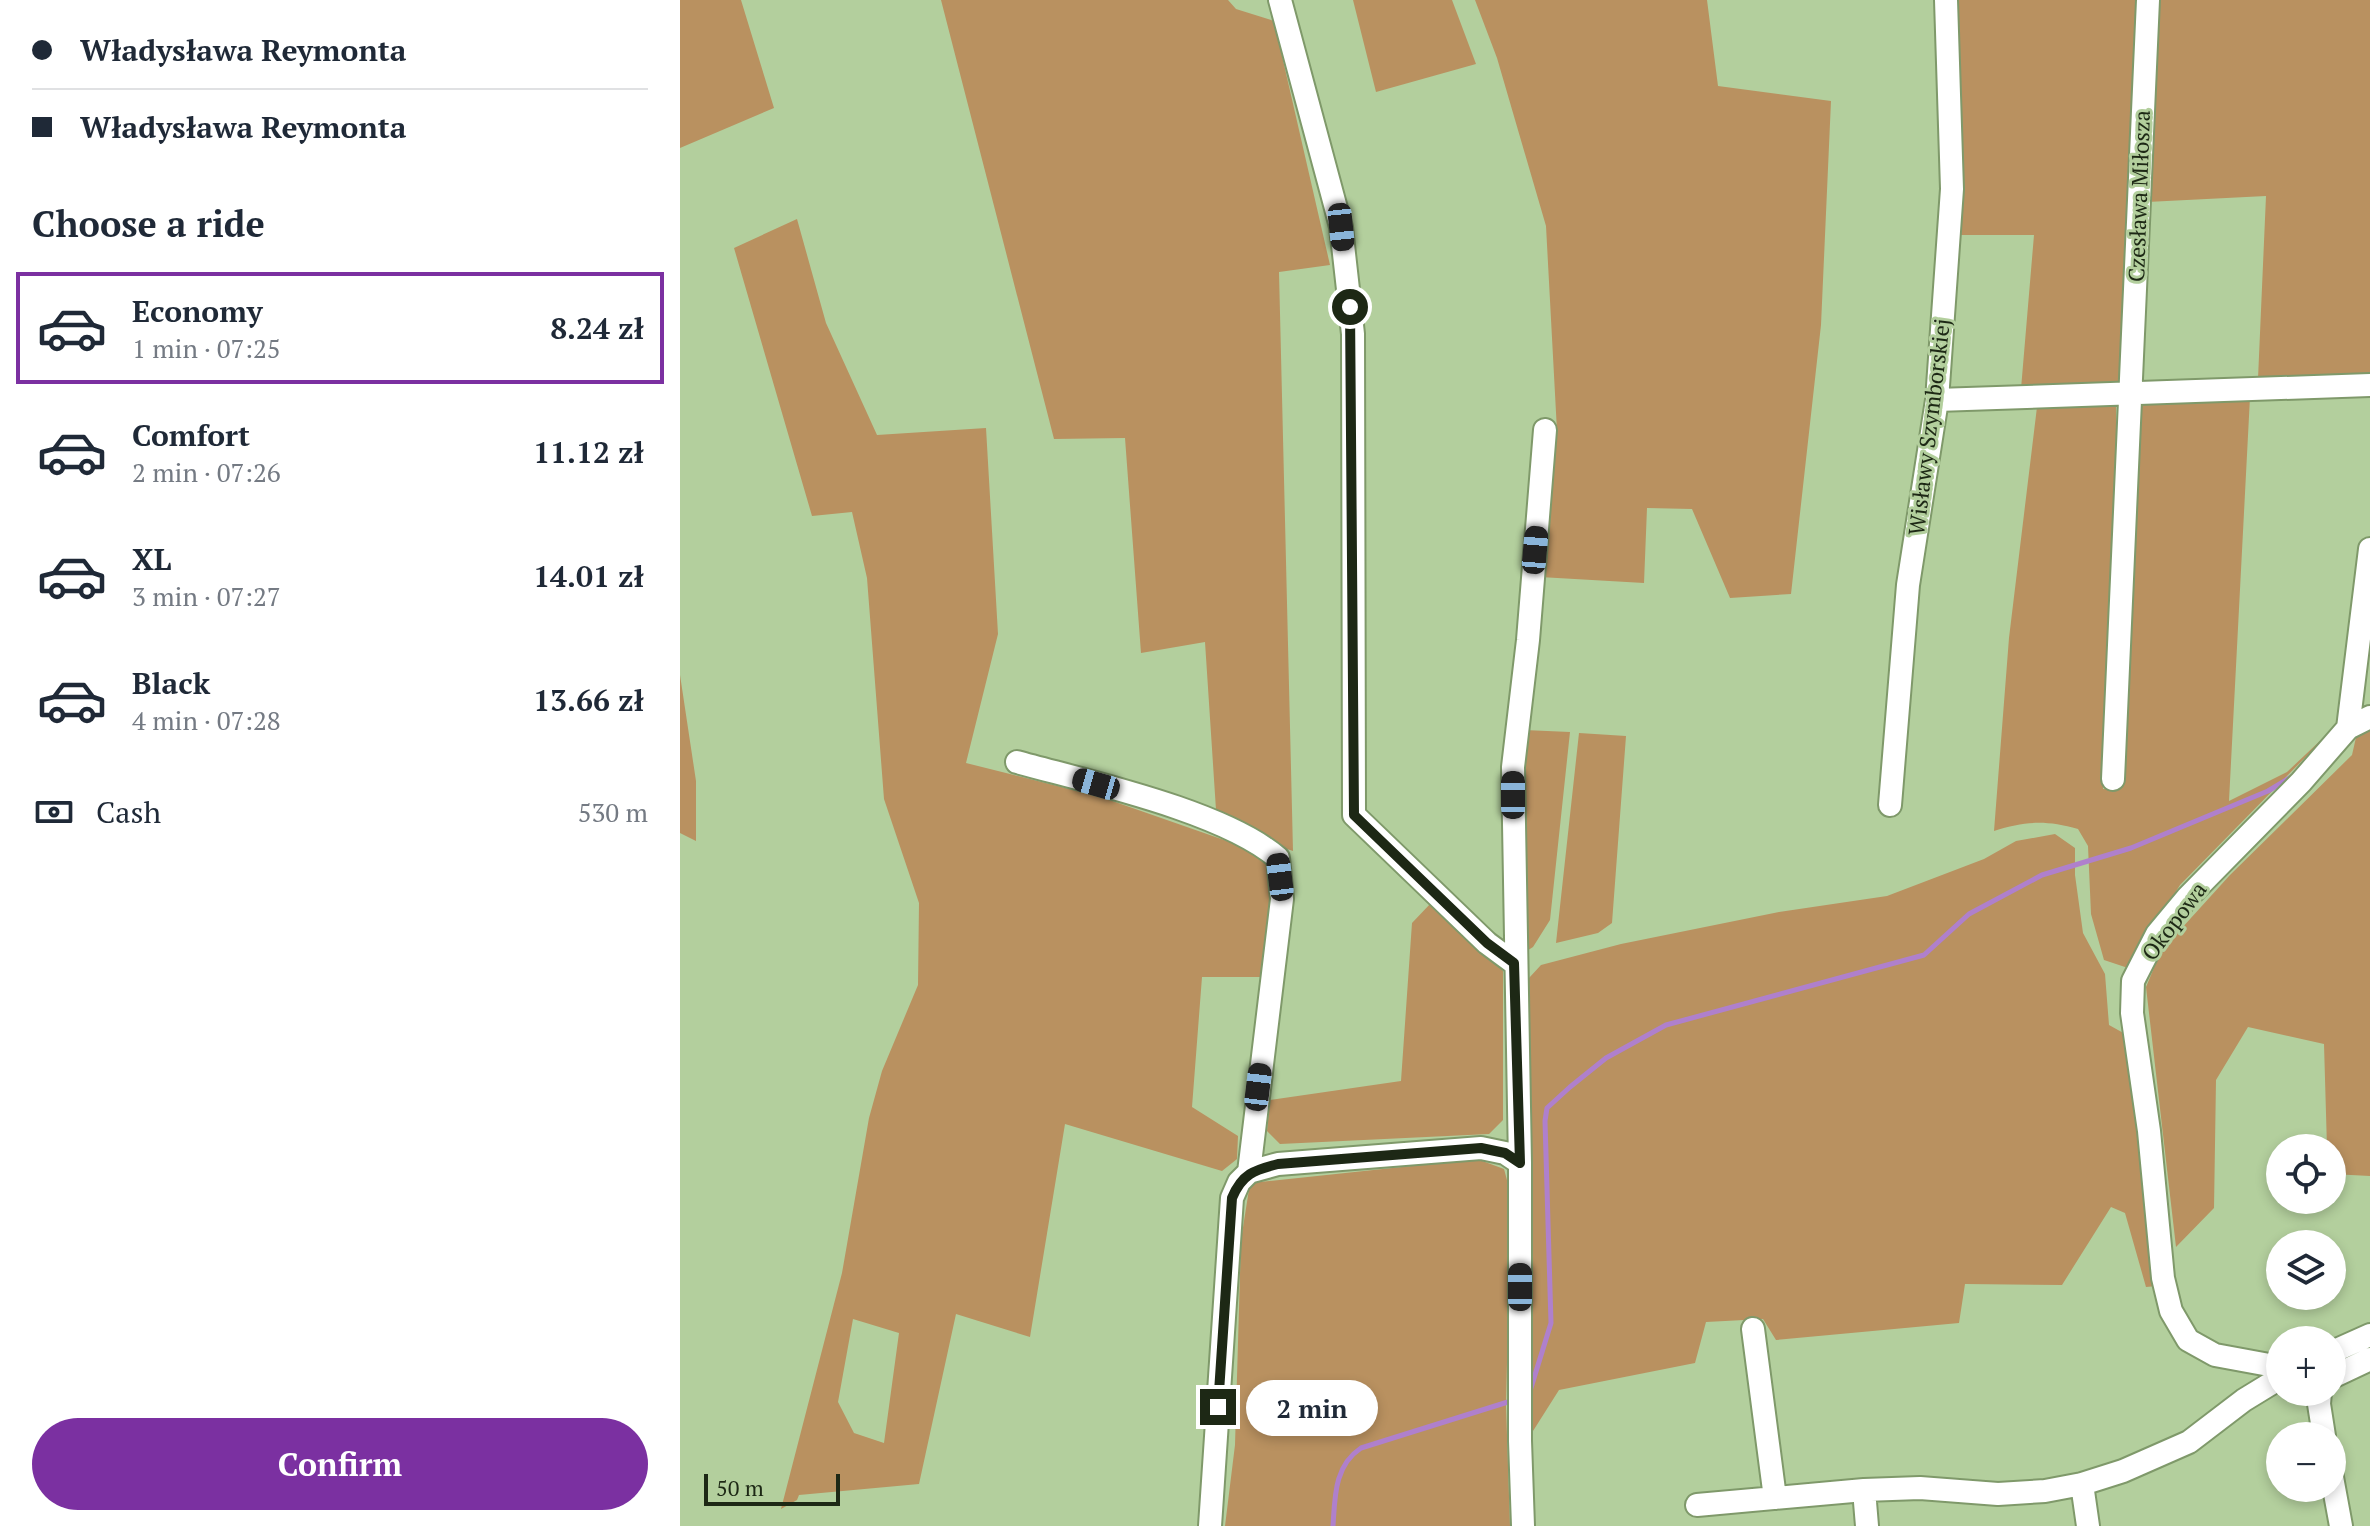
<!DOCTYPE html>
<html lang="en">
<head>
<meta charset="utf-8">
<style>
	:root { --surface:#fff; --page:#f2f2f3; --text:#1f2937; --muted:#747a83; --line:#e0e1e3; --accent:#7b30a1 }
	body { margin:0; font-family:"PT Serif",serif; background:var(--page); color:var(--text); height:100vh; display:flex; flex-direction:column; font-size:30px; white-space:nowrap }
	* { box-sizing:border-box; margin:0 }
	p { font-size:26px; color:var(--muted) }
	.icon { flex:none; width:44px; height:44px; fill:none; stroke:currentColor; stroke-width:2; stroke-linecap:round; stroke-linejoin:round }
	.map { position:relative; flex:1; overflow:hidden }
	.side { display:flex; flex-direction:column; background:var(--surface); width:680px }
	.side>* { flex:none }
	.hud { display:grid; align-content:center; height:176px; padding:0 32px; background:var(--surface) }
	.tools { position:absolute; left:1586px; top:1134px; display:grid; gap:16px }
	.tools a { display:grid; place-items:center; width:80px; height:80px; border-radius:50%; background:var(--surface); box-shadow:0 4px 12px #0003; font-size:40px }
	.scale { position:absolute; left:24px; bottom:20px; width:136px; box-sizing:border-box; padding-left:8px; border:4px solid #1d2815; border-top:0; font-size:22px; line-height:28px; white-space:nowrap; color:#1d2815; -webkit-text-stroke:6px #b3cf9d; paint-order:stroke }
	.end { position:absolute; width:36px; height:36px; margin:-18px; border:10px solid #1d2815; background:#fff; box-shadow:0 0 0 4px #fff }
	.from { border-radius:50% }
	.bubble { position:absolute; height:56px; border-radius:28px; background:var(--surface); box-shadow:0 4px 12px #0003; font-size:26px; font-weight:600; line-height:56px; text-align:center }
	.car { position:absolute; width:24px; height:48px; margin:-24px -12px; border-radius:10px; box-shadow:0 0 6px 2px #0007; background:linear-gradient(#222 24%,#8ab4d8 0 40%,#222 0 76%,#8ab4d8 0 86%,#222 0) }
	.hud b { display:flex; align-items:center; gap:28px; height:76px; font-size:30px }
	.hud b+b { border-top:2px solid var(--line) }
	.hud i { width:20px; height:20px; background:var(--text) }
	ul { padding:0; list-style:none }
	li { display:flex; align-items:center; gap:24px; height:112px; margin:0 16px 12px; padding:0 16px; border:4px solid transparent; border-radius:0px }
	li div { flex:1 }
	li b { display:block; font-size:30px }
	li em { font-style:normal; font-weight:600 }
	li.selected { border-color:var(--accent) }
	li>.icon { width:72px; height:72px; stroke-width:1.5 }
	h2 { padding:0 32px; font-size:36px; line-height:96px }
	.pay { display:flex; align-items:center; gap:20px; height:88px; padding:0 32px; font-size:30px }
	.pay p { margin-inline-start:auto }
	.cta { display:flex; gap:16px; margin-top:auto; padding:16px 32px }
	.cta a { flex:1; height:92px; border-radius:48px; background:var(--accent); color:#fff; font-size:32px; font-weight:600; line-height:92px; text-align:center }
	main { display:flex; flex:1; min-height:0 }
	.map>svg:first-child { display:block }
</style>
</head>
<body>
<main>
<section class="side">
<div class="hud">
<b><i class="from"></i>Władysława Reymonta</b>
<b><i></i>Władysława Reymonta</b>
</div>
<h2>Choose a ride</h2>
<ul>
<li class="selected"><svg class="icon" aria-label="car" viewBox="0 0 24 24"><path d="M5 17H2v-5l4-1 3-4h7l3 4 3 1v5h-3M9 17h6M6 11h13"/><circle cx="7" cy="17" r="2"/><circle cx="17" cy="17" r="2"/></svg><div><b>Economy</b><p>1 min · 07:25</p></div><em>8.24 zł</em></li>
<li><svg class="icon" aria-label="car" viewBox="0 0 24 24"><path d="M5 17H2v-5l4-1 3-4h7l3 4 3 1v5h-3M9 17h6M6 11h13"/><circle cx="7" cy="17" r="2"/><circle cx="17" cy="17" r="2"/></svg><div><b>Comfort</b><p>2 min · 07:26</p></div><em>11.12 zł</em></li>
<li><svg class="icon" aria-label="car" viewBox="0 0 24 24"><path d="M5 17H2v-5l4-1 3-4h7l3 4 3 1v5h-3M9 17h6M6 11h13"/><circle cx="7" cy="17" r="2"/><circle cx="17" cy="17" r="2"/></svg><div><b>XL</b><p>3 min · 07:27</p></div><em>14.01 zł</em></li>
<li><svg class="icon" aria-label="car" viewBox="0 0 24 24"><path d="M5 17H2v-5l4-1 3-4h7l3 4 3 1v5h-3M9 17h6M6 11h13"/><circle cx="7" cy="17" r="2"/><circle cx="17" cy="17" r="2"/></svg><div><b>Black</b><p>4 min · 07:28</p></div><em>13.66 zł</em></li>
</ul>
<div class="pay"><svg class="icon" aria-label="cash" viewBox="0 0 24 24"><path d="M3 7h18v10H3z"/><circle cx="12" cy="12" r="2"/></svg>Cash<p>530 m</p></div>
<div class="cta"><a>Confirm</a></div>
</section>
<div class="map">
<svg width="1690" height="1526" viewBox="0 0 1690 1526">
	<rect width="100%" height="100%" fill="#b3cf9d"/>
	<!-- green -->
	<path fill="#b99160" fill-rule="evenodd" d="M0,0H61L94,108L0,148Z
		M261,0H548L556,9L594,21L650,265L599,272L613,851L537,825L525,642L461,653L445,438L374,439Z
		M673,0H772L796,64L696,92Z
		M795,0H1027L1038,86L1151,101L1141,325L1111,594L1050,598L1012,509L967,508L964,583L860,577L877,431L866,226L817,58Z
		M1273,0H1459L1443,384L1341,389L1354,235H1279Z
		M1474,0H1690V376L1578,379L1586,196L1467,202Z
		M117,219L146,323L197,435L306,428L318,634L286,763L421,797L547,841L583,856L595,873L586,977H522L512,1107L558,1136L557,1159L542,1171L385,1124L350,1337L276,1314L239,1484L119,1495L117,1500L101,1509L162,1273L189,1118L202,1071L238,985L239,903L204,799L187,578L172,512L132,516L54,248ZM173,1319L219,1333L204,1443L174,1433L158,1402Z
		M1570,397L1549,801L1607,772L1661,721L1500,885L1448,968L1424,960L1411,914L1408,846L1398,829C1366,820 1345,821 1314,831L1329,638L1357,407L1436,402L1437,508L1423,789L1442,786L1459,401Z
		M0,675L16,781V841L0,833Z
		M1690,726V1176L1652,1174V1148H1647L1644,1044L1568,1027L1536,1080L1534,1208L1496,1247L1466,987L1481,951L1550,875L1672,755L1677,733Z
		M844,730L890,732L870,920L853,947L842,954Z
		M899,733L946,736L932,923L918,933L876,943Z
		M1375,834L1395,848V875L1403,933L1425,974L1429,1025L1447,1035L1477,1286L1466,1287L1445,1213L1431,1207L1382,1285L1285,1284L1279,1323L1096,1340L1083,1319L1026,1322L1015,1363L879,1390L853,1431L849,978L861,965L941,944L1099,912L1207,896L1304,859L1336,841Z
		M751,903L823,971V1120L809,1134L600,1144L587,1131L590,1100L721,1081L732,923Z
		M797,1159L824,1169L831,1195L826,1405L830,1526H545L555,1445L561,1240L570,1183Z"/>
	<g fill="none" stroke-linecap="round" stroke-linejoin="round">
		<!-- stream -->
		<path stroke="#af80cc" stroke-width="5" d="M850,1391L871,1323L865,1121L867,1108L890,1087L926,1058L986,1025L1244,955L1289,914L1362,875L1451,848L1588,791L1613,776
			M653,1526C655,1497 654,1466 681,1448L831,1401"/>
		<defs>
			<path id="minor" d="M600,0L661,227L673,334L674,815L807,943L834,963
				M1257,400L1690,385
				M1668,728L1690,717
				M337,762C409,782 543,811 598,858L602,899L569,1172L598,1164L801,1148L825,1153L840,1163L833,767L848,640L865,430
				M1433,779L1468,0
				M1210,805L1228,585L1257,400L1272,189L1266,0
				M840,1163V1441L843,1526
				M1073,1329L1095,1498
				M1652,1352L1690,1335
				M1600,1367L1535,1355L1508,1340L1491,1311L1483,1278L1469,1131L1452,1013L1453,981L1477,934L1507,898L1621,782L1668,728L1690,549
				M1652,1377L1690,1359
				M1640,1392L1639,1404L1644,1436
				M1652,1477L1661,1526
				M1402,1484L1408,1526
				M1184,1490L1187,1526
				M1017,1505L1184,1490L1240,1488L1318,1494L1365,1491L1402,1484L1443,1471L1509,1442L1564,1400L1600,1378
				M530,1526L552,1198L559,1182L569,1172"/>
		</defs>
		<!-- minor casing -->
		<use href="#minor" stroke="#7f996a" stroke-width="26"/>
		<!-- minor -->
		<use href="#minor" stroke="#fff" stroke-width="22"/>
	</g>
	<g fill="none" stroke-linecap="round" stroke-linejoin="round">
		<!-- route -->
		<path stroke="#1d2815" stroke-width="10" d="M538,1407L552,1198C562,1174 574,1170 598,1164L801,1148L825,1153L840,1163L834,963L807,943L674,815L670,307"/>
	</g>
	<g text-anchor="middle" stroke-width="6" stroke-linejoin="round" paint-order="stroke">
		<!-- street labels -->
		<g font-size="22" fill="#1d2815" stroke="#b3cf9d">
			<text transform="translate(1459 196) rotate(-88)" y="8">Czesława Miłosza</text>
			<text transform="translate(1249 427) rotate(-83)" y="8">Wisławy Szymborskiej</text>
			<text transform="translate(1494 921) rotate(-53)" y="8">Okopowa</text>
		</g>
	</g>
</svg>
<div class="tools">
<a><svg class="icon" aria-label="locate" viewBox="0 0 24 24"><circle cx="12" cy="12" r="6"/><path d="M12 2v4M12 18v4M2 12h4M18 12h4"/></svg></a>
<a><svg class="icon" aria-label="layers" viewBox="0 0 24 24"><path d="M12 4l9 5-9 5-9-5zM3 14l9 5 9-5"/></svg></a>
<a>+</a>
<a>−</a>
</div>
<div class="scale">50 m</div>
<i class="end from" style="left:670px;top:307px"></i>
<i class="end" style="left:538px;top:1407px"></i>
<div class="bubble" style="left:566px;top:1380px;width:132px">2 min</div>
<i class="car" style="left:661px;top:227px;rotate:174deg"></i>
<i class="car" style="left:855px;top:550px;rotate:5deg"></i>
<i class="car" style="left:416px;top:784px;rotate:286deg"></i>
<i class="car" style="left:833px;top:795px;rotate:0deg"></i>
<i class="car" style="left:600px;top:877px;rotate:353deg"></i>
<i class="car" style="left:578px;top:1087px;rotate:7deg"></i>
<i class="car" style="left:840px;top:1287px;rotate:0deg"></i>
</div>
</main>
</body>
</html>
